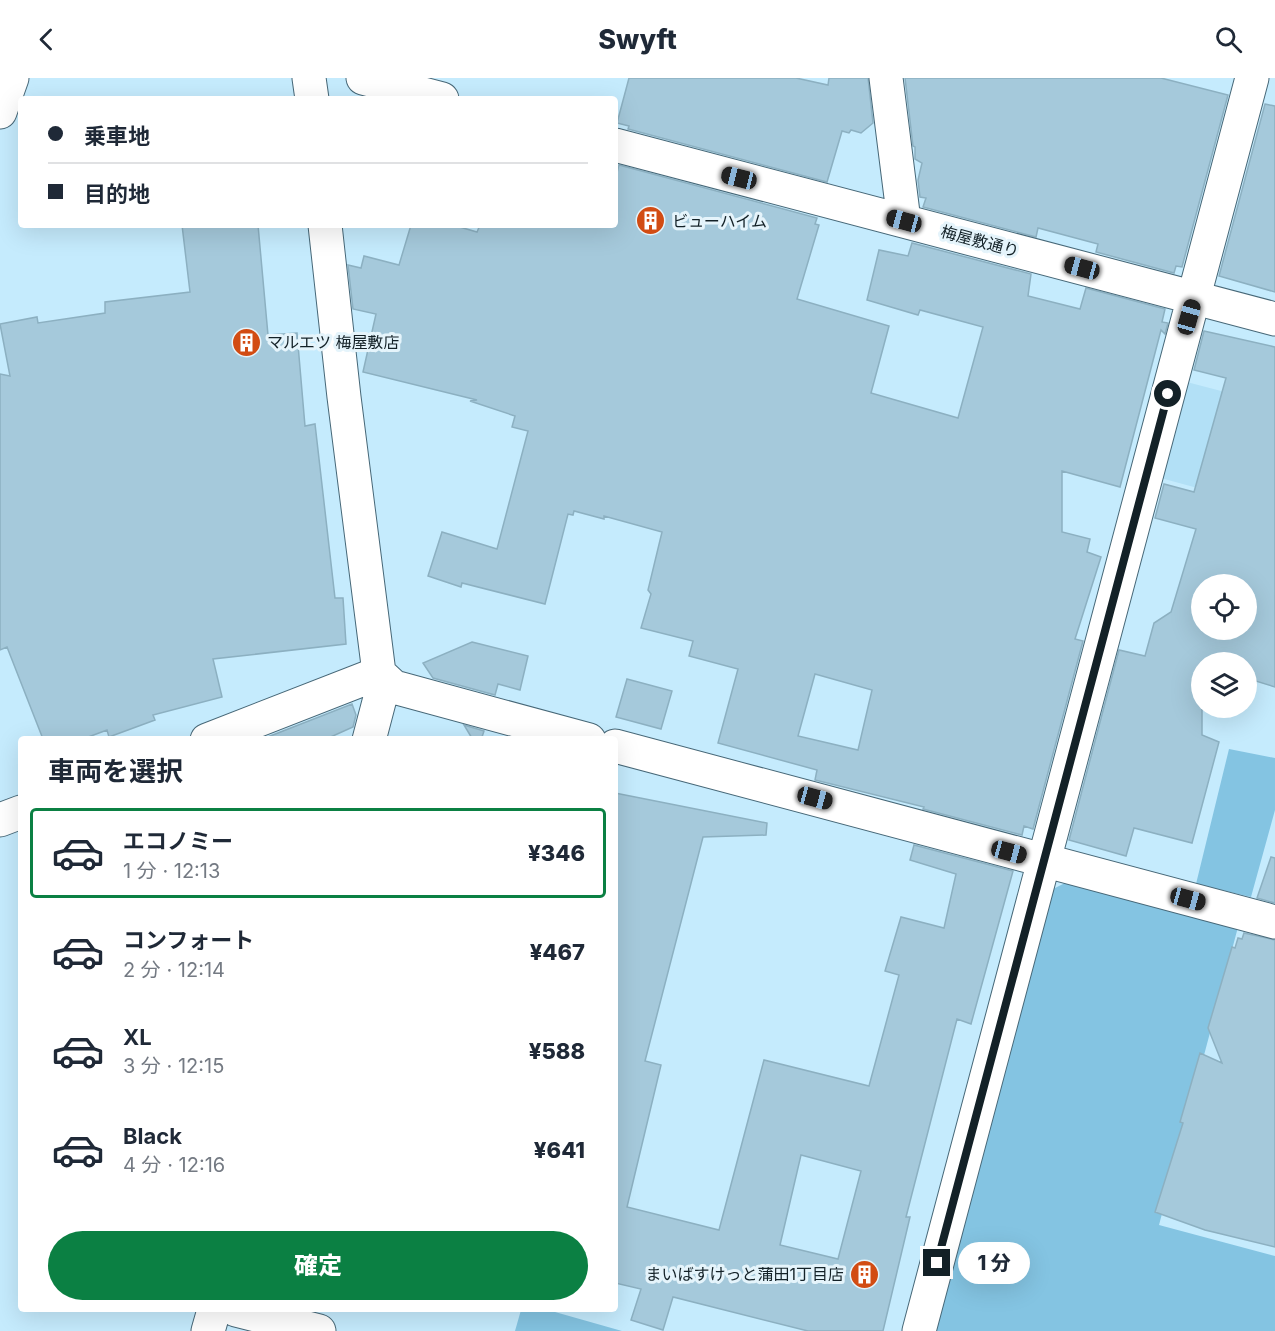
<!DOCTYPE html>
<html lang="ja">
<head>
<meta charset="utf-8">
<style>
	:root { --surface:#fff; --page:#f6f6f7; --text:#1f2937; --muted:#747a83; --line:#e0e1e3; --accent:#0b8043 }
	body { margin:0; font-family:Inter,"Noto Sans JP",sans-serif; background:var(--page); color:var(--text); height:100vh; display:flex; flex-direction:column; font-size:22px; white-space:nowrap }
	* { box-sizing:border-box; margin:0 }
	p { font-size:20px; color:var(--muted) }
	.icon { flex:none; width:33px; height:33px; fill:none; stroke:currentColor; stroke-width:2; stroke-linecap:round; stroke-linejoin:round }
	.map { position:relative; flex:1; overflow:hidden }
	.sheet { position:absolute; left:18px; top:658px; width:600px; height:576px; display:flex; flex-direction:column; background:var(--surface); border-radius:6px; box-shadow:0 6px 24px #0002 }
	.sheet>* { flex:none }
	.hud { position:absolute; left:18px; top:18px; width:600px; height:132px; border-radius:6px; box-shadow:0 6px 24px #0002; display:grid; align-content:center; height:132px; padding:0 30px; background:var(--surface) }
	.controls { position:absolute; left:1191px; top:496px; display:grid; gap:12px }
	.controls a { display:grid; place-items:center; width:66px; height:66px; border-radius:50%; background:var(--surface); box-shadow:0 6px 24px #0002; font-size:30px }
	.end { position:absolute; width:27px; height:27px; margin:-14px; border:8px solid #132127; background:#fff; box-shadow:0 0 0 3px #fff }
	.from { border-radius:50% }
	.bubble { position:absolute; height:42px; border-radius:21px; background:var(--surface); box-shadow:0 6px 24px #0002; font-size:20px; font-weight:800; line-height:42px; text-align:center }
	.car { position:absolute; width:18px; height:36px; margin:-18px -9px; border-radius:8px; box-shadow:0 0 4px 2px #0007; background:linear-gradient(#222 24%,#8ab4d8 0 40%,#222 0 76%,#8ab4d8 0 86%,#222 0) }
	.hud b { display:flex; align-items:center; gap:21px; height:57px; font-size:22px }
	.hud b+b { border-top:2px solid var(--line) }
	.hud i { width:15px; height:15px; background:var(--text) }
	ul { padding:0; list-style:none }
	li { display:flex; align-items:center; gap:18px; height:90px; margin:0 12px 9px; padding:0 18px; border:3px solid transparent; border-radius:6px }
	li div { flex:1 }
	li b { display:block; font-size:22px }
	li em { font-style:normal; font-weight:800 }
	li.current { border-color:var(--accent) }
	li>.icon { width:54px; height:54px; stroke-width:1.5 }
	h2 { padding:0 30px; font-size:27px; line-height:72px }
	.action { display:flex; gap:12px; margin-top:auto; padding:12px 30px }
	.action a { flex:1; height:69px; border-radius:36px; background:var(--accent); color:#fff; font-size:24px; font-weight:800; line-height:69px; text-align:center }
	header { display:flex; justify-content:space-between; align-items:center; height:78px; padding:0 30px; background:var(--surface); font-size:27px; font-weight:800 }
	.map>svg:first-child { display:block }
</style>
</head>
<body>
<header><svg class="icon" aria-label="back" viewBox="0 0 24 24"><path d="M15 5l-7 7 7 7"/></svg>Swyft<svg class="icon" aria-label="search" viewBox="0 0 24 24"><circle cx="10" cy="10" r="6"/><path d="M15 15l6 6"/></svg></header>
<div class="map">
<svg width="1275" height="1253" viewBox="0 0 1275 1253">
	<rect width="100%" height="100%" fill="#c5ebfd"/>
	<!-- built -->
	<path fill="#b2e0f6" d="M1183,303L1263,324L1275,431L1157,399Z"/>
	<!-- green -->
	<path fill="#84c4e2" d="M1229,671L1275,680V732L1251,819L1196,806Z
		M1065,805L1238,849L1159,1147L1275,1178V1253H931L1049,813Z
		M521,1232H548L622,1253H515Z"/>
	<!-- building -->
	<path fill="#a5c9db" stroke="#8cb0c1" stroke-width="1.5" fill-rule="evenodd" d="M629,0H796L828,7L829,0H868L873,45L861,55L851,52L849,55L842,53L827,104L628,51L629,48L617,45Z
		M905,0H1161L1228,17L1182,189L1176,188L1174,195L1096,174L1098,166L1038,150L1036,159L923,129L926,120L920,119L918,102L922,85L915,81V69L913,68Z
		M1265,26L1275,28V214L1219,198Z
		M619,87L817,140L815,146L819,147L797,221L889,248L871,315L958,340L983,249L920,232L918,237L867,222L879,172L908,178L912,165L1031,196L1028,218L1080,231L1086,210L1165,231L1162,244L1168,245L1165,256L1161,252L1120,409L1062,393V454L1090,461L1087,474L1101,479L1075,561L1083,563L1033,751L1024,748L1022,757L923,731L924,729L815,702L817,692L718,665L738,591L689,578L693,563L641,550L651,516L648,512L662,454L604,438V441L574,433L573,437L568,436L545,526L462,505L461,509L428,498L442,454L497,471L528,353L512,349L515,338L470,323L477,322L363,294L376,236L353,231L348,187L361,190L364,178L399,187L411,147H453L477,154L480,147H615V102ZM815,596L872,612L858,672L798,658Z
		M182,147H258L268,257L297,255L305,348L315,346L335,520H343L346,566L213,581L222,619L153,637L155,642L109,659L107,652L83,661H43L7,569L0,572V296L10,298L0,246L37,239L38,245L105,235V224L190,214Z
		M1204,253L1275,269V609L1246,600V585H1202V657L1219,664L1192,765L1134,750L1126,778L1069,762L1119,572L1145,578L1154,545L1171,534L1196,451L1155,440L1164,406L1194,414L1226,300L1194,292ZM1202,507H1246V552H1202Z
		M472,564L528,578L520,612L498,606L495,617L433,600L423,585Z
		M627,601L672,613L661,651L616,639Z
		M352,626L356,637L353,649L324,662H260Z
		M464,647L484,653L481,662H473Z
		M615,715L767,745L766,757L703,759L645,983L661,987L627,1129L719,1152L764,982L869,1008L899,897L885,893L901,839L944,850L956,796L910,782L914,767L1013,793L971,946L957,941L906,1139H910L883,1253H808L673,1219L663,1252L631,1242L641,1211L615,1205ZM801,1077L861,1093L838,1181L780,1167Z
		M1271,779L1275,780V825L1257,820Z
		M1244,855L1275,862V1169L1205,1152L1155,1134L1183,1045L1180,1044L1200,975L1222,985L1208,950L1232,869L1235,870L1238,860L1242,861Z"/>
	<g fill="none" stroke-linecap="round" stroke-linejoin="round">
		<defs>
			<path id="minor" d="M309,0L312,21
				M363,0L442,21
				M886,0L904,143
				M0,34L12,0
				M615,67L1275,241
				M325,147L344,319L379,595L380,620L369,662
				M379,595L394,609L589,662
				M207,662L379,595
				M615,668L1275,844
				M0,742L21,734
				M236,1232L319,1253
				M208,1253L214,1232
				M919,1253L1252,0"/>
		</defs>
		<!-- minor casing -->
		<use href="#minor" stroke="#476878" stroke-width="35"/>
		<!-- minor -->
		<use href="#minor" stroke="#fff" stroke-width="33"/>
	</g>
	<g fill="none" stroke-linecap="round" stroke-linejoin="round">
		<!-- route -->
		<path stroke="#132127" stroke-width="8" d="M937,1185L1168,316"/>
	</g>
	<!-- icons -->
	<defs>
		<symbol id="building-disc" viewBox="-11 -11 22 22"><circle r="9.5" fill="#d24c13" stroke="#e5f4fb"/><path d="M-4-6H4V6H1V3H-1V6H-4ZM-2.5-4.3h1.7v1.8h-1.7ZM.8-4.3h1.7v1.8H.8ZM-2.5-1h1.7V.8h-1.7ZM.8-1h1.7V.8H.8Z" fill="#fff"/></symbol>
	</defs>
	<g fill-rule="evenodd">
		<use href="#building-disc" x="634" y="126" width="33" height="33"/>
		<use href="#building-disc" x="230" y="248" width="33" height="33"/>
		<use href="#building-disc" x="848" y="1180" width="33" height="33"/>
	</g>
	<g text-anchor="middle" stroke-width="6" stroke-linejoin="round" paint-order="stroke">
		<!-- poi labels -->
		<g font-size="16" fill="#132127" stroke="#e5f4fb" text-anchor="start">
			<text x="672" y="149">ビューハイム</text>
			<text x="267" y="270">マルエツ 梅屋敷店</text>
			<text x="844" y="1202" text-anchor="end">まいばすけっと蒲田1丁目店</text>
		</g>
		<!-- street labels -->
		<g font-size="16" fill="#132127" stroke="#e5f4fb">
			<text transform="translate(980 163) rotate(15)" y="6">梅屋敷通り</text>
		</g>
	</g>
</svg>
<div class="controls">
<a><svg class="icon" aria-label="locate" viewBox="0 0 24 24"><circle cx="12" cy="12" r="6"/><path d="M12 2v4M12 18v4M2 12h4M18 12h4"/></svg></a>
<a><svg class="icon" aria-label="layers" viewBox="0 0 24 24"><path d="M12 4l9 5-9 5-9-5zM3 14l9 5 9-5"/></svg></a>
</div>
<i class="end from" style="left:1168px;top:316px"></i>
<i class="end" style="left:937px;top:1185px"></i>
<div class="bubble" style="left:958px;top:1164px;width:72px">1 分</div>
<i class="car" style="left:739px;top:100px;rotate:284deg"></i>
<i class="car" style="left:904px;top:143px;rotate:285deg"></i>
<i class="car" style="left:1082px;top:190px;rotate:285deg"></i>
<i class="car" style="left:1189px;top:239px;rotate:16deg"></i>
<i class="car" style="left:815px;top:720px;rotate:105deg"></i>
<i class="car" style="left:1009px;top:774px;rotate:105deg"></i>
<i class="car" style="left:1188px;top:821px;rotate:105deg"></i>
<div class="hud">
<b><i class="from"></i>乗車地</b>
<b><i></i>目的地</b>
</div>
<section class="sheet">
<h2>車両を選択</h2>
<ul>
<li class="current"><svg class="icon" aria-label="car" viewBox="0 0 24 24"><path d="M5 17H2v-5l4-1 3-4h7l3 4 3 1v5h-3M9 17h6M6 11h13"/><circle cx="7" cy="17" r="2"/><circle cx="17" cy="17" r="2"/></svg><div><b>エコノミー</b><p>1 分 · 12:13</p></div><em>¥346</em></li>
<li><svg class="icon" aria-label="car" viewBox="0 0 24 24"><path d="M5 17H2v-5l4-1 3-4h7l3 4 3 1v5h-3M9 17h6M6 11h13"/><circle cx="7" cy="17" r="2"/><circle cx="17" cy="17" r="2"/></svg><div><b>コンフォート</b><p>2 分 · 12:14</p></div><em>¥467</em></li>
<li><svg class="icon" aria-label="car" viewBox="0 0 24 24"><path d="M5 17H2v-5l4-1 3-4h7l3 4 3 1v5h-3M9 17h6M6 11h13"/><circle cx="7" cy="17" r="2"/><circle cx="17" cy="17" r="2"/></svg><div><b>XL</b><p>3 分 · 12:15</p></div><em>¥588</em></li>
<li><svg class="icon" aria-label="car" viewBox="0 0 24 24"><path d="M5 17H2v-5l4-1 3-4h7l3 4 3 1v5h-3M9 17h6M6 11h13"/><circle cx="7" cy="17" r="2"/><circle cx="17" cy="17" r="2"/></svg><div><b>Black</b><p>4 分 · 12:16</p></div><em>¥641</em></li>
</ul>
<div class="action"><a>確定</a></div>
</section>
</div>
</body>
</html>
